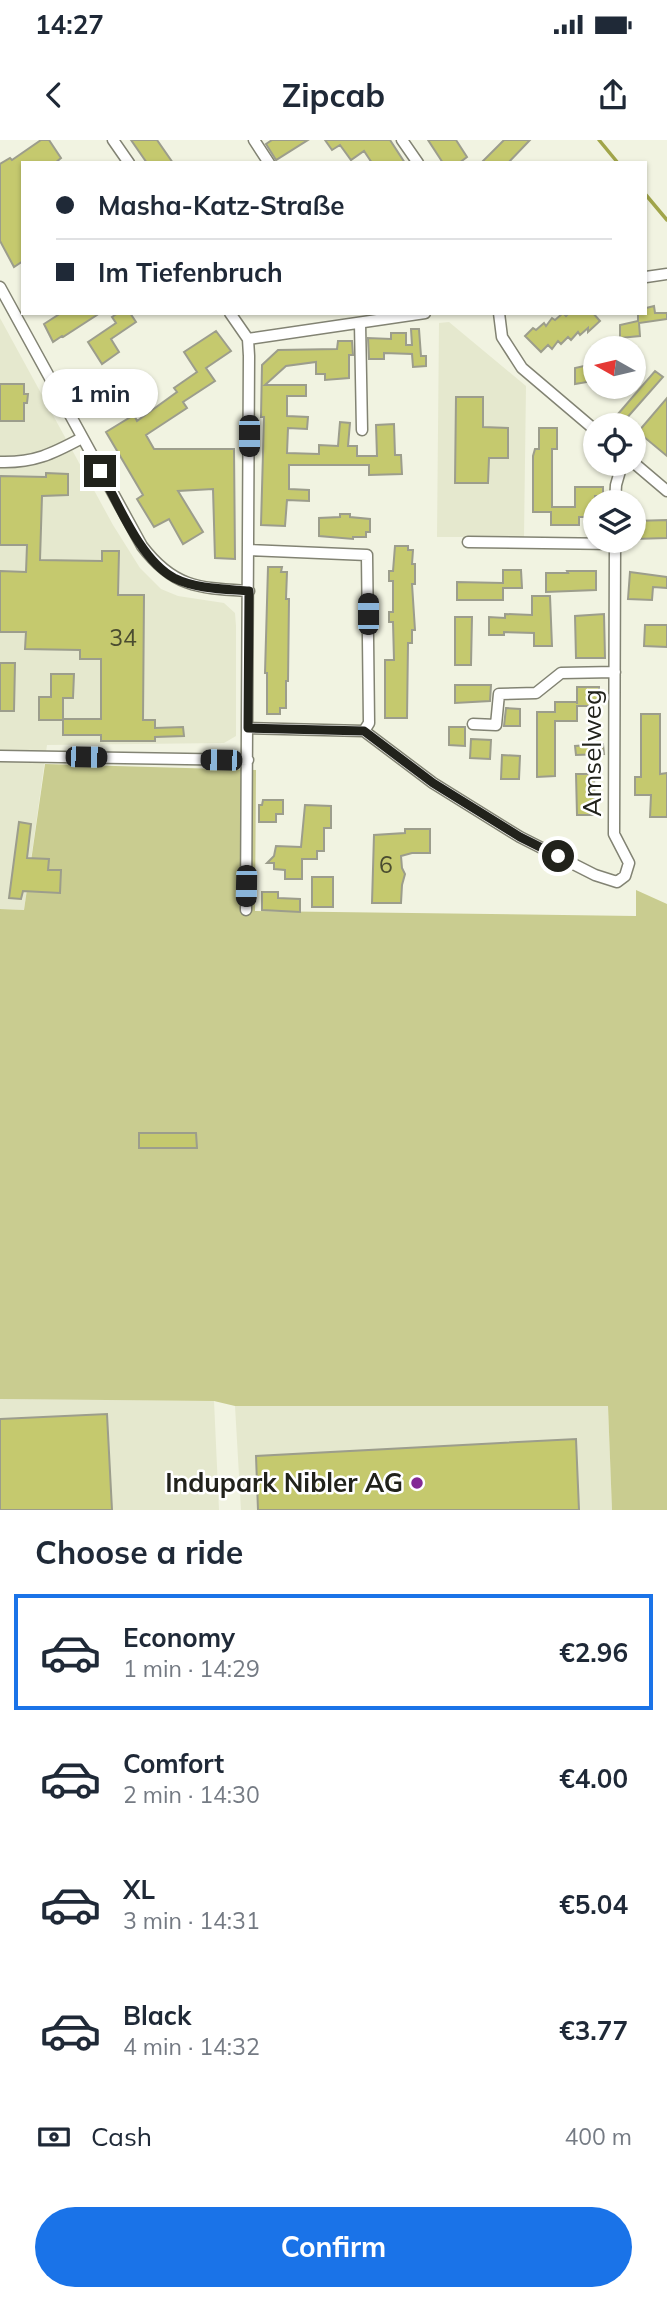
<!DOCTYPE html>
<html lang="en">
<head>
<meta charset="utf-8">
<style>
	:root { --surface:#fff; --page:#f2f2f3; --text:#1f2937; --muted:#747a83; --line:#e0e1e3; --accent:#1a73e8 }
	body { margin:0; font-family:Mulish,sans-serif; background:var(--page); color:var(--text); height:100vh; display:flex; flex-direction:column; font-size:26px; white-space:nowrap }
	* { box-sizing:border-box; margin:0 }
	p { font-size:23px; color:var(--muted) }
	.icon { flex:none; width:38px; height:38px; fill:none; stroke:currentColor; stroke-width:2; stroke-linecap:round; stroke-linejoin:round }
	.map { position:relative; height:1370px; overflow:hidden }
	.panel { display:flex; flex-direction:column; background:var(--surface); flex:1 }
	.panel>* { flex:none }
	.hud { position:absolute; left:21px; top:21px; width:626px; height:154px; border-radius:0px; box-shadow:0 2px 5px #0004; display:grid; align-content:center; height:154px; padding:0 35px; background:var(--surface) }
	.needle { width:46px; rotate:278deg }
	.controls { position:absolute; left:583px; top:196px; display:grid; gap:14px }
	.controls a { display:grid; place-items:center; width:63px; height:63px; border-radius:50%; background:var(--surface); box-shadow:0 2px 5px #0004; font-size:35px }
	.end { position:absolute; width:32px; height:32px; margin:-16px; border:9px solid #21221b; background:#fff; box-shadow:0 0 0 4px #fff }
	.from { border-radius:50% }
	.bubble { position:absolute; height:49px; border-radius:24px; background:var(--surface); box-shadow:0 2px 5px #0004; font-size:23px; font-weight:700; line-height:49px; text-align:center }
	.car { position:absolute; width:21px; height:42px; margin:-21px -10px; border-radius:9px; box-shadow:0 0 5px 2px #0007; background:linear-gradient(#222 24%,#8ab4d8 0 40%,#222 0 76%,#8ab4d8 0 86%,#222 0) }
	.hud b { display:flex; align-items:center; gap:24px; height:66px; font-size:26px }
	.hud b+b { border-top:2px solid var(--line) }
	.hud i { width:18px; height:18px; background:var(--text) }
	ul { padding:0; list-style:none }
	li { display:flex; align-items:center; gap:21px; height:116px; margin:0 14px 10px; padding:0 21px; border:4px solid transparent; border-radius:0px }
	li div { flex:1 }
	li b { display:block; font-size:26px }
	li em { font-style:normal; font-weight:700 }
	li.current { border-color:var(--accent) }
	li>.icon { width:63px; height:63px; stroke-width:1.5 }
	h2 { padding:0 35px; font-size:32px; line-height:84px }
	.pay { display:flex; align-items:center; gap:18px; height:77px; padding:0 35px; font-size:26px }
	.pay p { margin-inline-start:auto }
	.primary-button { display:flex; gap:14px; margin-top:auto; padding:14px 35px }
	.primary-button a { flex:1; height:80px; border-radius:42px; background:var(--accent); color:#fff; font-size:28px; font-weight:700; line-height:80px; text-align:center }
	.status { display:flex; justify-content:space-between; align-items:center; height:49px; padding:0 35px; background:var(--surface); direction:ltr }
	.status svg { height:19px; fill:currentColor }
	header { display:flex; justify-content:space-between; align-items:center; height:91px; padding:0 35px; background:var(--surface); font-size:32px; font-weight:700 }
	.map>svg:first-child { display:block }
</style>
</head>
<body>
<div class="status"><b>14:27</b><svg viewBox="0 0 49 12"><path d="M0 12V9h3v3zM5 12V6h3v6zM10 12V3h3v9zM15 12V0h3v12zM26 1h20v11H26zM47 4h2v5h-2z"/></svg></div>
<header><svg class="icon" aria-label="back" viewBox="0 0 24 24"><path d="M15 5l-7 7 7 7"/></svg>Zipcab<svg class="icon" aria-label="share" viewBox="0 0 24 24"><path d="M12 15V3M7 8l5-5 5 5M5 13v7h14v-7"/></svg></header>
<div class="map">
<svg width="667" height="1370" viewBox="0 0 667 1370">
	<rect width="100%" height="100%" fill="#f1f3e1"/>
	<!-- built -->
	<path fill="#e5e8ce" d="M0,178L113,385L140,428L161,449L178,456L224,463L235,473L236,486V596L224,603L47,605L24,770L0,769Z
		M449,182L526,246L524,397H437L439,183Z
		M0,1259L214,1261L219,1370H0Z
		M235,1266H608L612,1370H241Z"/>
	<!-- green -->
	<path fill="#c9cc90" d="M45,624L256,630L255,771L636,776V750L667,764V1370H612L608,1266H235L214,1261L0,1259V769L24,770Z"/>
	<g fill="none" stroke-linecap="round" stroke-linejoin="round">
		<!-- stream -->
		<path stroke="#a1a54a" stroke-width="3.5" d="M599,0L618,23
			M646,55L667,80"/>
	</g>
	<!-- building -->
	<path fill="#c5c96e" stroke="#9c9d8c" stroke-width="2" d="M41,0H49L61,18L55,23H23V121L14,127L0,101V24L10,18L12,20Z
		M131,0H157L173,23H147Z
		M272,0H308L276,20L266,4Z
		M325,0H390L405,23H372L364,11L351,20L340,5L332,10Z
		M428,0H456L467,17L459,23H443Z
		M504,0H530L508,23H481Z
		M654,166L655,173H667V179L639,183L640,196L620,198V185L638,181V173H646V168Z
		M61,173H100L63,197L62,196L53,202L44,184Z
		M118,173H130L136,182L111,199L119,212L102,224L88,202L116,183L112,177Z
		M563,173L566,176L569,173H593L600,181L588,192V188L580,195L578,192L571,200L568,197L561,204L558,201L552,209L548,205L541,212L525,196L533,188L536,190L544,183L546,186L552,178L555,180Z
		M411,189H419L421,216H426V226L413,227L412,214L384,213V219H369L368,198L391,199V193H406V205H412Z
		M216,191L231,211L206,228L215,241L183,262L187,268L146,295L154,309H234L235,419L215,418L213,349L178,351L203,392L183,404L169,379L154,387L137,359L143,355L106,292L134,275L137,281L177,252L174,248L197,232L184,212Z
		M338,201H352L353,215H349V238L325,240V234H316V222L286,226L265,245H306V256H287V276L308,277L307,289L288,288L287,313L319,314V305L338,306L340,282L350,283L348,306H357V316H377L376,285L394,284L395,315H401L402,334L369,335V325H289V349L309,350V361L287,360L285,386L261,385L264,277H261L262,225L278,210L337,209Z
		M593,224V241L575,244V228Z
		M655,231L663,237L625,280L618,274Z
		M101,233L116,255L94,270L80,248Z
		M0,244H24V254H28L27,263H24V281H0Z
		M456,257H483V287L508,288V318H489L488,343H455Z
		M667,258V316L638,292Z
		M539,288H557V309H552V367H575V347H603V356H595V377H579V385H551V372H533V316L535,309H539Z
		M46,333L68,334V355L42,356L40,420L102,421V411H119L118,455H144L143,580H155V588L183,587L184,596L155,597V601H101V595H63V579H101V519H80V510L25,509L26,492H0V431L26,432L27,405H0V336L46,337Z
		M340,374H350V377L370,379V392H366V397H353V399L319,396V378L340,377Z
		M667,380V398L634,399V381Z
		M395,406H408V410H413L412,424H415V444H412L415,490H412V503H408L407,578H385V520H394L393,482H389V472H393V441H389V431H393Z
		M268,427H282L281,432H287L286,459H289L288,541H286V568H280V574H267V533H265Z
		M503,430H521L522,448H503V460H457V442L503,443Z
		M567,431H596V450L546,452V433H568Z
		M630,432L667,437V448L653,447L652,460L628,459Z
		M532,456H550L552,506H534V493L504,492V495H489V477L505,478V474L532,475Z
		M604,474L605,518H576L575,476Z
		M455,477H472L471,525H455Z
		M645,485H667V507L644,506Z
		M0,523H15L14,571H0Z
		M51,534H74L73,558H63V580H39V557H51Z
		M455,545H491L490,561L455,563Z
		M577,547H599V566H577V581H555V636L537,637V572H555V562H577V564Z
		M506,568L520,569V586H504Z
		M641,574H660V634L667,633V677H650L651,655H635V637H641Z
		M449,587H465V606L449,605Z
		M471,599L491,600L490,619L470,618Z
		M603,604L604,614L576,615L575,606Z
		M502,615L520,616L519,639H501Z
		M576,634H594L595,675H577Z
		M263,660H283V674H276V682H259V665H262Z
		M305,665L331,666V688H324V711H317V719H302V739H285V730L274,729V723H267L274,716L276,706L301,707Z
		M19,682L31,684L27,718L49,719L48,730H61L60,753L23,751L21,759L9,758Z
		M405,689H430V713H412L401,716L402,728L405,734L402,745L401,763H372L374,695L405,693Z
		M312,737H333V767H312Z
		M262,752H278V758L300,759V772L262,770Z
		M139,993H196L197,1008H139Z
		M107,1274L112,1370H0V1279Z
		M576,1299L579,1370H258L256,1316Z"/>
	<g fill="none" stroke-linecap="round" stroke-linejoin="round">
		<defs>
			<path id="street" d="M113,0L129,23
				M254,0L269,23
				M402,0L418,23
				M646,137L667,134
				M0,147L142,406C174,448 199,448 249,451
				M230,173L248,199L249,216L246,770
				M499,173L502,197L522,228L595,290
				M360,183L362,290
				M248,199L425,173
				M0,322C34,323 52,314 82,298
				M634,323L667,351
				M615,362L616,345L622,324
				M468,402L614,404
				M248,410L367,415L369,583L364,591
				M473,584L496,585L499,554L536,553L561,533L615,532
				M248,588L364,591L433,643L520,697L595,735L617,742L625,736L629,723L614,694L615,401
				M0,616L248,620"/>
		</defs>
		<!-- street casing -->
		<use href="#street" stroke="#828373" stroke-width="13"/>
		<!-- street -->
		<use href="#street" stroke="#fff" stroke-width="10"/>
	</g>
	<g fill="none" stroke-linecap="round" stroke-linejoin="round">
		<!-- route -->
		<path stroke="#21221b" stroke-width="9" d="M100,331C118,363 140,420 174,438C196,449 224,449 249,451L248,588L364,591L433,643L520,697L558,716"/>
	</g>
	<!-- markers -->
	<circle fill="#832894" stroke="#fff" stroke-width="2.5" cx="417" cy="1343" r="7"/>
	<g text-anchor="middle" stroke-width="5" stroke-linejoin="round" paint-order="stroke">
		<!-- number labels -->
		<g font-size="23" fill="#4a4c30">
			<text x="123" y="506">34</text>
			<text x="386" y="733">6</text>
		</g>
		<!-- street labels -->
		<g font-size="26" fill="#21221b" stroke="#fff">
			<text transform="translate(592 613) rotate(-90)" y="9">Amselweg</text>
		</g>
		<!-- poi labels -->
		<g font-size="26" font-weight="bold" fill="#21221b" stroke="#fff" text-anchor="end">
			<text x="403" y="1352">Indupark Nibler AG</text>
		</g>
	</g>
</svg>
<div class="controls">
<a><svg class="needle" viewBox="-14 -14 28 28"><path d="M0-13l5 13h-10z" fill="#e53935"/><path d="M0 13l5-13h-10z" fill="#747a83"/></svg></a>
<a><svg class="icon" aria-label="locate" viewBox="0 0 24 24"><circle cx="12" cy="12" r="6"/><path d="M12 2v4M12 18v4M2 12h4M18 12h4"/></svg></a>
<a><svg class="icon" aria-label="layers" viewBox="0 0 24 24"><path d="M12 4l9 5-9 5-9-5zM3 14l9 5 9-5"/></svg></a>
</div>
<i class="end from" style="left:558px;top:716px"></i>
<i class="end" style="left:100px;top:331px"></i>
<div class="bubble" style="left:42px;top:229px;width:116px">1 min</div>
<i class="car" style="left:249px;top:296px;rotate:180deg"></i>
<i class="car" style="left:368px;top:474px;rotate:0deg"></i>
<i class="car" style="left:86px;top:617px;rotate:91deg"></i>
<i class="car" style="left:221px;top:620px;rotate:271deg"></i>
<i class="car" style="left:246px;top:746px;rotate:181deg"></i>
<div class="hud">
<b><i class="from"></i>Masha-Katz-Straße</b>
<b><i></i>Im Tiefenbruch</b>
</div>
</div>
<section class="panel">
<h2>Choose a ride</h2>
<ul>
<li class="current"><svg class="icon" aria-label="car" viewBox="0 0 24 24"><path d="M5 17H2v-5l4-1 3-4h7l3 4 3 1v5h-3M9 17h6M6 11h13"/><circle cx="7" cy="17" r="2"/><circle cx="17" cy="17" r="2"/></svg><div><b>Economy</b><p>1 min · 14:29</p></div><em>€2.96</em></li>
<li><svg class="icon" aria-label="car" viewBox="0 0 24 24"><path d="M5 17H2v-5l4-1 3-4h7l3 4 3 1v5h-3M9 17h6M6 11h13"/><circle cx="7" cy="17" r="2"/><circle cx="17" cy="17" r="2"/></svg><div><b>Comfort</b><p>2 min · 14:30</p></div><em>€4.00</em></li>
<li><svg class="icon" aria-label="car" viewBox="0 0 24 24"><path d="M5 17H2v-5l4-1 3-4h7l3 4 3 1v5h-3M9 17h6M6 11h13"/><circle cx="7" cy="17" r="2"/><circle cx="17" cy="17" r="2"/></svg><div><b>XL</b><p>3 min · 14:31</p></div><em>€5.04</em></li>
<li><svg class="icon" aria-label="car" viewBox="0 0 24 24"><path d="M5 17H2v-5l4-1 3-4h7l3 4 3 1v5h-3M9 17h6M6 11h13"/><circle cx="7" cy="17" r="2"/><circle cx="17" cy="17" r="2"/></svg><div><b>Black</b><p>4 min · 14:32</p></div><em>€3.77</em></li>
</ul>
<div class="pay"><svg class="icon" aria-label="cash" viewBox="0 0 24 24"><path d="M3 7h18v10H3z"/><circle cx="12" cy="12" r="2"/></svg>Cash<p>400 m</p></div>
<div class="primary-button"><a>Confirm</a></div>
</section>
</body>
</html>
